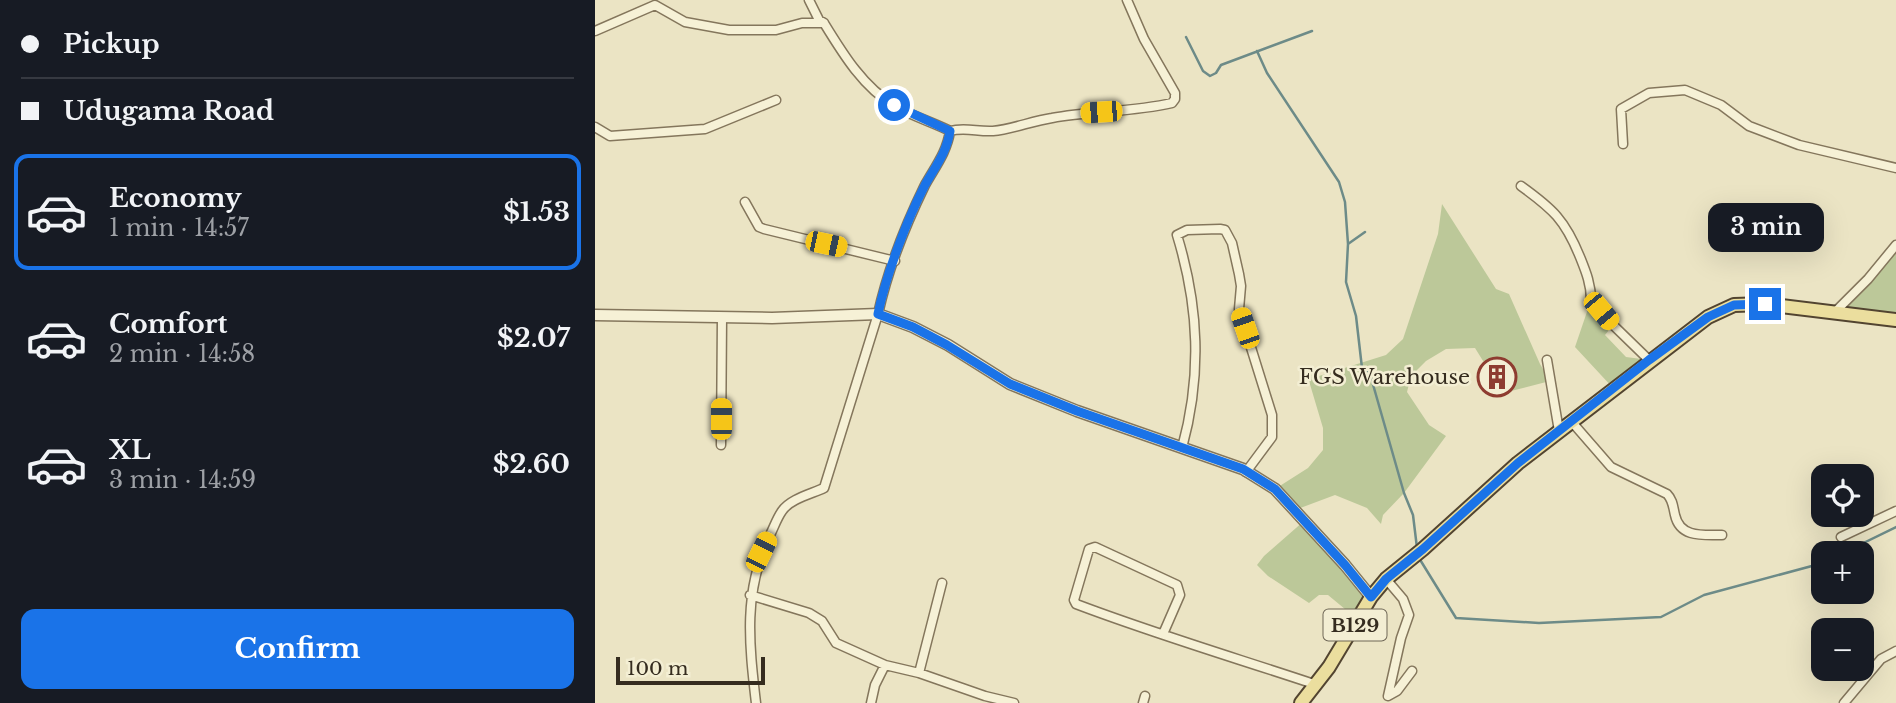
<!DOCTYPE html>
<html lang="en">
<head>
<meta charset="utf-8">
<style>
	:root { --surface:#171b24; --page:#20242c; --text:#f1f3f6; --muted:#9ea1a6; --line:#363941; --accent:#1a73e8 }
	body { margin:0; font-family:"Libre Baskerville",serif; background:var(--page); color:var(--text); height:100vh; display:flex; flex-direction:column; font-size:26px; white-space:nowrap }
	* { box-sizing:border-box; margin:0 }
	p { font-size:23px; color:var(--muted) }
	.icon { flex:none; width:38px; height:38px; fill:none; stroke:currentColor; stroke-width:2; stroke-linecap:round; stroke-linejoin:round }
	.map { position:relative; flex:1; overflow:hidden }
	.drawer { display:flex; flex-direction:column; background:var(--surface); width:595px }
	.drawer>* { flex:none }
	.hud { display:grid; align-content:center; height:154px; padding:0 21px; background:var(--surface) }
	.controls { position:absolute; left:1216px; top:464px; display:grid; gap:14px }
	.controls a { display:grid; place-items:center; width:63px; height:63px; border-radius:14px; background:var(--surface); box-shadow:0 7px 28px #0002; font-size:35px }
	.scale { position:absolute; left:21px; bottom:18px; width:149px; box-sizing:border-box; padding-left:7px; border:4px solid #352c1f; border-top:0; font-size:19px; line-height:24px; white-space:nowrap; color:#352c1f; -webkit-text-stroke:5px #f3eed3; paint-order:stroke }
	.end { position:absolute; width:32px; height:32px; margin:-16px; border:9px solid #1a73e8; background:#fff; box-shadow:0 0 0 4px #fff }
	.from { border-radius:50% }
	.bubble { position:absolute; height:49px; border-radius:14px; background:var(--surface); box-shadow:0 7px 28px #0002; font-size:23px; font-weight:800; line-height:49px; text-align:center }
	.car { position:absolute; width:21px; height:42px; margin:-21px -10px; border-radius:9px; box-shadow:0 0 5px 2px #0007; background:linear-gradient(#f5c518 24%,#345 0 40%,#f5c518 0 76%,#345 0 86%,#f5c518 0) }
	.hud b { display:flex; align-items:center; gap:24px; height:66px; font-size:26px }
	.hud b+b { border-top:2px solid var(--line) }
	.hud i { width:18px; height:18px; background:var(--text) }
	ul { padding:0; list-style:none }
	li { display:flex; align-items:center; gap:21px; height:116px; margin:0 14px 10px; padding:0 7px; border:4px solid transparent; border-radius:14px }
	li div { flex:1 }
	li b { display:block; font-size:26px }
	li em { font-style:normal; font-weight:800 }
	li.on { border-color:var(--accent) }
	li>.icon { width:63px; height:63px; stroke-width:1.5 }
	.primary-button { display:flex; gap:14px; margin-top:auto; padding:14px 21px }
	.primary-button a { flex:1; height:80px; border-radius:14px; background:var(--accent); color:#fff; font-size:28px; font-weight:800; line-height:80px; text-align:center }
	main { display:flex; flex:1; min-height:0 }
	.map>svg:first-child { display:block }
</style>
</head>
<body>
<main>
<section class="drawer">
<div class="hud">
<b><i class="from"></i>Pickup</b>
<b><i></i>Udugama Road</b>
</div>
<ul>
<li class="on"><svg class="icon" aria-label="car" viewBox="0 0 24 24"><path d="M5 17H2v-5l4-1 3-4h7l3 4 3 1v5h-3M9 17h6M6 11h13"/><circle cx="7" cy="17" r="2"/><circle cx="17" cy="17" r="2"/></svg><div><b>Economy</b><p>1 min · 14:57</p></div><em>$1.53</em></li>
<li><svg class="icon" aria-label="car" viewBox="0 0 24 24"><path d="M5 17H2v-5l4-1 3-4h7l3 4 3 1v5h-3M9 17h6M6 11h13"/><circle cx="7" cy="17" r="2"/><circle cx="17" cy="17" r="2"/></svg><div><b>Comfort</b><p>2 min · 14:58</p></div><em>$2.07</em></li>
<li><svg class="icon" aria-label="car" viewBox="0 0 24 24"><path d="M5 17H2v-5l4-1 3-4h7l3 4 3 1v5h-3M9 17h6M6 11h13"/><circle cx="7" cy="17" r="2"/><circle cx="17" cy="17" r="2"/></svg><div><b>XL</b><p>3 min · 14:59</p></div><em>$2.60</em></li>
</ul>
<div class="primary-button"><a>Confirm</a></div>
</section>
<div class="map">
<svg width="1301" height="703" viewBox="0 0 1301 703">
	<rect width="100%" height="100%" fill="#ebe4c4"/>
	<!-- green -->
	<path fill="#bcc899" d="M847,204L901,289L914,294L945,364L955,381L908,393L880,348L851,349L831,361L816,376L812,392L834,425L851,436L809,493L788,515L786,524L772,508L740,495L700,510L680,489L713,468L728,450V428L711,371L724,376L791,355L808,339L843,234Z
		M1301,245V320L1239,313Z
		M996,300L1018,325L1010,335L1031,357L1054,360L1018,388L980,347Z
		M709,521L776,597L762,619L733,595H724L714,603L673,576L662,565L669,556Z"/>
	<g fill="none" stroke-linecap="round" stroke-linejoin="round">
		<!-- stream -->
		<path stroke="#6d8b88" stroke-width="2.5" d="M591,37L608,71L615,76L621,73L626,65L717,31
			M662,51L672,73L744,182L750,202L753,244
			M770,232L753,244L751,282L761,316L767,368L775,374L809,493L818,515L822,548
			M1248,553L1301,527
			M824,558L861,618L944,623L1066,617L1109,595L1228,563"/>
		<defs>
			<path id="minor" d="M0,31L60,5L90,22L134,30H181L207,23H229
				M0,127L15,136L110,129L181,100
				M355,131C370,127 383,132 398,131C418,129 437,121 457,118C497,111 538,112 577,103L580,99V93L549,39L532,0
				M1028,144L1026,109L1054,93L1090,90L1126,105L1154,126L1204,145L1301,168
				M926,186C958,209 970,220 985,257C991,272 996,284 996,300L1018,325L1054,360
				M150,202L164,227L169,229L300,261
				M1239,313L1273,279L1301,245
				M952,360L964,431
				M976,421L1016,467L1072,494C1078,500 1078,507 1080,515C1085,538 1108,535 1127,535
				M126,445L127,317
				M587,448C607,375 604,307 582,235L592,230L625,229L630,230L637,243L644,274L646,286L644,309L677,415V437L651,472
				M1246,537L1301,511
				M791,579L808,599L814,615L806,638L793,696L802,691L817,671
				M155,595L214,613L227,621L241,643L290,665L324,673L390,696L419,703
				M568,634L585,595L582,585L500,547L494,549L479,600L481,604C560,634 641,658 722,685
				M324,673L347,583
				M161,703C154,643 148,591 175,535C179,527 182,518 187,511C195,499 216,494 229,488L283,314C292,273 311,224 330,185C340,167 352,152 355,131C337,122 317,116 300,106C268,87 248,54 229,23L224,20L214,0
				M276,703L280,685L290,665
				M548,703L550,696
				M1249,703L1286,659L1301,651"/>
			<path id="tertiary" d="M0,315L177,318L283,314L318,327L353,345L415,384L482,411L648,469L680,489L750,565L776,597"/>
			<path id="primary" d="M706,703L734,667L776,597L791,579L828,549L923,463L1113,317L1139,305L1170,304L1301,320"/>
		</defs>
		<!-- minor casing -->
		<use href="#minor" stroke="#84765c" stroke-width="11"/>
		<!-- tertiary casing -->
		<use href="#tertiary" stroke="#84765c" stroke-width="13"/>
		<!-- primary casing -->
		<use href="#primary" stroke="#524430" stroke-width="16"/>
		<!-- minor -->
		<use href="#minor" stroke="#f6f1d6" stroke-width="8"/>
		<!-- tertiary -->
		<use href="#tertiary" stroke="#f6f1d6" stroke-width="10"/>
		<!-- primary -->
		<use href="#primary" stroke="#ebde9e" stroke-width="12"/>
	</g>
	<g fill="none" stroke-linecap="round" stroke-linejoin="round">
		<!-- route -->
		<path stroke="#1a73e8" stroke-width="9" d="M299,105L355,131C352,152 340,167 330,185C311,222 291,275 283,314L318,327L352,345L415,384L482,411L648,469L680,489L750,565L776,597L791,579L828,549L923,463L1054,360L1113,317L1139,305L1170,304"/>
	</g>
	<!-- icons -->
	<defs>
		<symbol id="building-ring" viewBox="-11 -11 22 22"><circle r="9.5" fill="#f3eed3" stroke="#8e3c30" stroke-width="1.5"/><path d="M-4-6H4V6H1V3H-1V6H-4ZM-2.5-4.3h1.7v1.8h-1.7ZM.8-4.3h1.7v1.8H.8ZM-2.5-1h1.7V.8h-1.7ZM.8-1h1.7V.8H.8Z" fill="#8e3c30"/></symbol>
	</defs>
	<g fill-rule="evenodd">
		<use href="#building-ring" x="880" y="355" width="44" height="44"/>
	</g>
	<g text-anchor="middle" stroke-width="5" stroke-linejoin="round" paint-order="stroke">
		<!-- shield labels -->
		<rect fill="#f3eed3" stroke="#6e6655" stroke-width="2" x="728.5" y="609.5" width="63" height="31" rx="5"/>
		<g font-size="19" font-weight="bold" fill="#352c1f">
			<text x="760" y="632">B129</text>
		</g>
		<!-- poi labels -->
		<g font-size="21" fill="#352c1f" stroke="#f3eed3" text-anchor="end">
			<text x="875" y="384">FGS Warehouse</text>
		</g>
	</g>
</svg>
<div class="controls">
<a><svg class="icon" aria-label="locate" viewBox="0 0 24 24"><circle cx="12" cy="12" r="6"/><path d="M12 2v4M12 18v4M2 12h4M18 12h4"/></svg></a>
<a>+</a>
<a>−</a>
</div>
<div class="scale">100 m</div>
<i class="end from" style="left:299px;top:105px"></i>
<i class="end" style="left:1170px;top:304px"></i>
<div class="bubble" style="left:1113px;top:203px;width:116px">3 min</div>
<i class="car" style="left:506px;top:112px;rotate:266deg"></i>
<i class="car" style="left:231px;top:244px;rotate:102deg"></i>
<i class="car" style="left:1006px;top:311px;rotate:140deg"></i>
<i class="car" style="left:650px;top:328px;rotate:341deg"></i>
<i class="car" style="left:126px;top:419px;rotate:0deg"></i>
<i class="car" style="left:166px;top:552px;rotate:26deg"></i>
</div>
</main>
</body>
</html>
